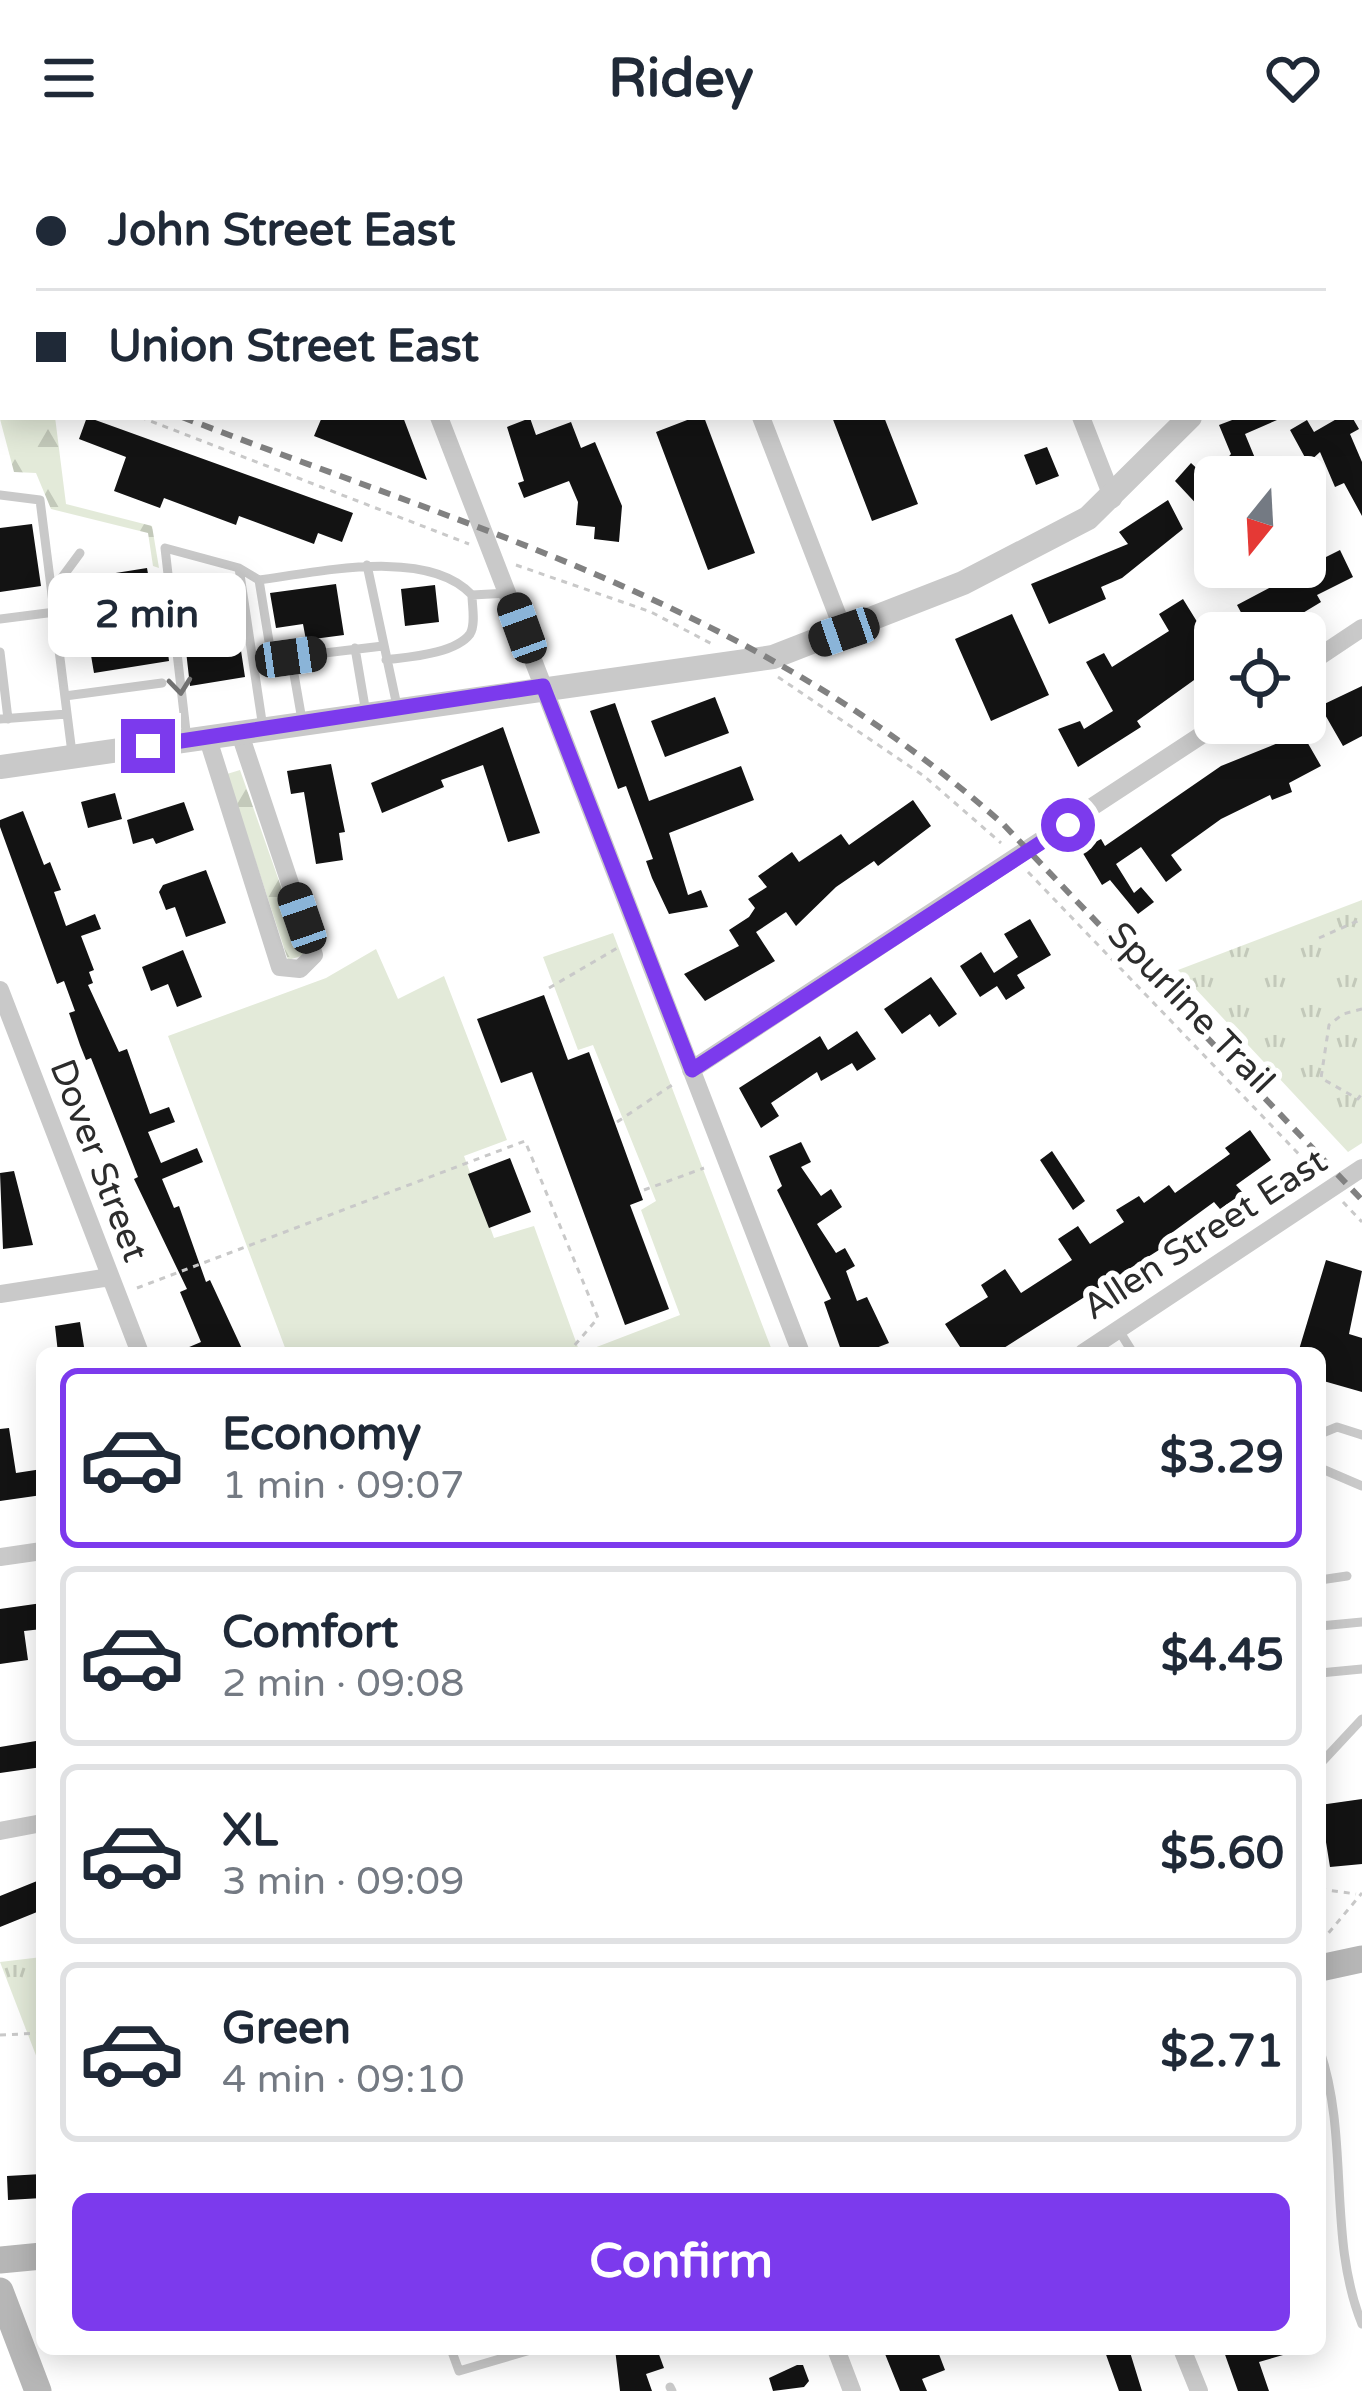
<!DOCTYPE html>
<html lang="en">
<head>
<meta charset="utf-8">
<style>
	:root { --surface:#fff; --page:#f2f2f3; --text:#1f2937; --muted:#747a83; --line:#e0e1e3; --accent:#7c3aed }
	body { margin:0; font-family:"Varela Round",sans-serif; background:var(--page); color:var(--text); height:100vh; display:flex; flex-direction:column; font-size:45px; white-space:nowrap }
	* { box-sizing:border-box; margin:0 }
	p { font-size:39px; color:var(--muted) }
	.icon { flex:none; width:66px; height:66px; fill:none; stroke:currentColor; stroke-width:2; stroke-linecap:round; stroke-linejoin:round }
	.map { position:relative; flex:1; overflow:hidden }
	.side { position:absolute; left:36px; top:1191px; width:1290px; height:1008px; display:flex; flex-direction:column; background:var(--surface); border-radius:18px; box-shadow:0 6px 30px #0003 }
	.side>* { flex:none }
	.top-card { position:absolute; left:0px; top:0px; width:1362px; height:264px; box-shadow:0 6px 30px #0003; display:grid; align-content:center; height:264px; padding:0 36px; background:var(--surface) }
	.needle { width:78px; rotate:198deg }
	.buttons { position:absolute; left:1194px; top:300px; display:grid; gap:24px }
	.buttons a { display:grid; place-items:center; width:132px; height:132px; border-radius:18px; background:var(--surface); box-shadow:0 6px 30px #0003; font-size:60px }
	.end { position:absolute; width:54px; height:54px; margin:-27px; border:15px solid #7c3aed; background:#fff; box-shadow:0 0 0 6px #fff }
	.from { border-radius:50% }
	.bubble { position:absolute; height:84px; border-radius:18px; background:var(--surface); box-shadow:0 6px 30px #0003; font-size:39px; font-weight:800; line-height:84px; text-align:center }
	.car { position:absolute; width:36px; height:72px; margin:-36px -18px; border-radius:15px; box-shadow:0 0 9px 3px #0007; background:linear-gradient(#222 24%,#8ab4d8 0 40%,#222 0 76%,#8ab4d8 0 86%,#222 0) }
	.top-card b { display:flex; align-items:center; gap:42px; height:114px; font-size:45px }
	.top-card b+b { border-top:3px solid var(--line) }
	.top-card i { width:30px; height:30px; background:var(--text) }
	ul { padding:21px 0 0; list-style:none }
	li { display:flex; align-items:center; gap:36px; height:180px; margin:0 24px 18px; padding:0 12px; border:6px solid var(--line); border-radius:18px }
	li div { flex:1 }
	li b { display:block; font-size:45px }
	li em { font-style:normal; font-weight:800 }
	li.selected { border-color:var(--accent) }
	li>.icon { width:108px; height:108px; stroke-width:1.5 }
	.primary-button { display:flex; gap:24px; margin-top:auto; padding:24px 36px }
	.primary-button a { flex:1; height:138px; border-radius:18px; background:var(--accent); color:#fff; font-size:48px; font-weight:800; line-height:138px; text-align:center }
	header { display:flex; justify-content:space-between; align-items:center; height:156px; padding:0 36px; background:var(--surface); font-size:54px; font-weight:800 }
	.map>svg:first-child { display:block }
</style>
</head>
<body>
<header><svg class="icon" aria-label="menu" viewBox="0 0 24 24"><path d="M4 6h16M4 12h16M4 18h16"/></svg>Ridey<svg class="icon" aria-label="heart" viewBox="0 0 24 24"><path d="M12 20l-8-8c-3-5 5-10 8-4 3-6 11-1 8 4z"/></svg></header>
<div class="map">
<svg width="1362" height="2235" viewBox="0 0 1362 2235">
	<defs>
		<pattern id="forest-firs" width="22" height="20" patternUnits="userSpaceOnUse" patternTransform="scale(3)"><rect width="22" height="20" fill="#e3ead9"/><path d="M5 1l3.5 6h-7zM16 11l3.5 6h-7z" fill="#c3c9ba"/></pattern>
		<pattern id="park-tufts" width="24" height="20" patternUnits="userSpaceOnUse" patternTransform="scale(3)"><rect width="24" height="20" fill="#e3ead9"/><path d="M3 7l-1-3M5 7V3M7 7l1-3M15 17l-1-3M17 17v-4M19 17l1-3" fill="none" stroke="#c3c9ba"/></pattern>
	</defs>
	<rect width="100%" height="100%" fill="#fff"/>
	<!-- grass -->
	<path fill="#e3ead9" d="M613,777L773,1197H581L680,1159L641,1054L656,1045L593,889L578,894L543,801Z
		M376,793L398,843L444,820L507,984L464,1000L494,1082L534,1070L580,1197H287L168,880L326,822Z"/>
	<!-- forest -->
	<path fill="url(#forest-firs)" d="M0,210L3,261H55L66,348L152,370L159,412L153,410L148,377L51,353L36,317L14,316L0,263Z
		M240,614L305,799L288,804L227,618Z"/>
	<!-- park -->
	<path fill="url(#park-tufts)" d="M1362,744V987L1348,996L1178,814Z
		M42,1801V1915L0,1806Z"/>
	<!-- building -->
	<path fill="#131313" d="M87,261L353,357L342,386L318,377L314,388L239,360L236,369L164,342L160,352L114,335L126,301L79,283Z
		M322,261H403L427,324L314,280Z
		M695,261H704L755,397L708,414L656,276Z
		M832,261H884L918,348L872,365Z
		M1240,261H1284L1245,278L1257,307L1243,313L1246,321H1210L1231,298L1219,269Z
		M1340,261H1352L1359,273L1350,278L1362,306V360L1344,327L1335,331L1320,296L1308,307L1290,274L1307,264L1314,276Z
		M530,262L536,279L571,266L581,292L595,286L622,350L619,386L594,383L595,371L576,369L578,346L569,325L524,342L518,327L524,325L507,271Z
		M1047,291L1059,320L1036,329L1024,299Z
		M1191,307L1215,329V342L1203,355L1175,325Z
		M1168,344L1183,373L1122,422L1101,431L1106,443L1049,468L1031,428L1128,388L1119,376Z
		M32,368L41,430L0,436V372Z
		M1340,394L1353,421L1317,439L1321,446L1278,472L1252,477L1237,449L1273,430L1267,421L1284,411H1306Z
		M147,412L156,464L164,463L169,505L94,517L78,423Z
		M336,428L344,479L306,484L303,468L276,472L270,437Z
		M435,429L439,466L405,470L401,433Z
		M212,436L216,458L235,455L245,521L190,530L182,460L197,458L194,439Z
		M1183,443L1204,477L1215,471V509L1137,565L1141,571L1078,611L1058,573L1080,565L1084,573L1113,555L1086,506L1104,497L1112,511L1169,475L1159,458Z
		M1012,458L1049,539L991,565L955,483Z
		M1362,530V580L1343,590L1320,550Z
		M715,541L729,577L665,601L651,565Z
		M615,547L649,645L741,610L754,644L669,677L688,739L701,734L708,751L669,758L652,722L646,705L653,703L626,630L618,633L590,555Z
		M1298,570L1321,610L1289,627L1292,636L1272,644L1270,639L1221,663L1171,699L1182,714L1166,726L1141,691L1116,708L1134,737L1141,731L1154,746L1138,758L1110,724L1102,729L1081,694L1101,683L1105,690L1221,610L1283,585L1280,580Z
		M503,571L540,677L508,686L483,609L441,624L444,631L382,657L371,627Z
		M331,608L345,676L339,677L343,704L316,708L304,636L291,638L287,615Z
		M115,637L122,663L88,672L81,646Z
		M913,644L931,670L878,710L874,705L836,731L796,770L786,756L756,776L775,805L705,845L684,818L739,790L729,774L749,761L755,752L748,743L767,731L758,720L792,696L799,706L841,678L849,689Z
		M184,646L194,674L156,688L153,682L133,688L127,664Z
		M23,655L44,709L50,706L61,734L54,736L66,770L95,758L101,773L81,780L94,814L89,816L93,827L88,829L119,896L127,893L150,958L169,951L175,966L148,976L161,1007L197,992L203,1006L162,1023L174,1052L179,1050L206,1126L210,1124L244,1197H175L201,1186L180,1136L187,1133L134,1023L138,1021L91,902L86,904L80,889L69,857L75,855L64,825L57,828L0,671V664Z
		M206,714L226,767L186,781L175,751L166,754L159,736L163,729Z
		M1030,763L1051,799L1017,819L1025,832L1006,844L997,830L980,841L960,810L981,796L994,817L1018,801L1004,778Z
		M183,794L202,841L177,851L168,828L151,835L142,811Z
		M931,821L957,858L939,871L930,858L902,878L884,853Z
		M544,839L568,904L589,896L643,1044L630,1049L669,1153L625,1169L532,916L501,927L477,863Z
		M857,875L876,903L857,915L852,907L821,925L817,916L771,947L779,960L761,972L739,932L820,880L828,894Z
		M1250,974L1271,1004L1236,1029L1243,1037L1220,1053L1214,1046L1166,1081L1170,1087L996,1197H964L945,1168L988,1141L981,1129L1005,1113L1021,1137L1072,1104L1058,1083L1078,1070L1090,1088L1124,1066L1116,1054L1139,1040L1144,1047L1169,1029L1175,1037L1230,998L1225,992Z
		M801,986L811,1006L801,1011L821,1040L831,1033L842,1051L817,1068L836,1097L845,1092L855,1110L846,1115L857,1145L867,1141L889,1187L863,1197H842L824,1146L831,1143L777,1034L782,1030L769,1000Z
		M1052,995L1085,1045L1073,1054L1040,1004Z
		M510,1002L531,1056L489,1072L468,1018Z
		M14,1015L33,1089L3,1093L0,1017Z
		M1326,1104L1362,1115L1349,1178L1362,1182V1236L1320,1224V1197H1298Z
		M80,1166L85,1197H58L55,1170Z
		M9,1272L16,1317L42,1313V1339L0,1345V1273Z
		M42,1447V1473L24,1475L28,1504L0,1508V1453Z
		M42,1584V1611L0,1617V1591Z
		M1362,1643V1708L1330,1711L1320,1649Z
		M42,1723V1754L0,1771V1740Z
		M42,2018V2042L8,2044L7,2020Z
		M615,2193H657L664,2212L646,2218L652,2235H620Z
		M883,2193H937L945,2214L922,2223L927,2235H900Z
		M1104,2193H1129L1142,2235H1119Z
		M1223,2193H1289L1290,2197L1259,2206L1269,2235H1238Z
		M797,2209H803L809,2225L804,2231L773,2235L769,2222Z"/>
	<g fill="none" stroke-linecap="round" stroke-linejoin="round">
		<!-- path -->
		<path stroke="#c9c9c9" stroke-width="3" stroke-dasharray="6 6" stroke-linecap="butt" d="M0,201L3,203
			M140,261L469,388
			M516,409L651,456L712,488
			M778,521L924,620L1001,687
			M1028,716L1316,1016
			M1319,782L1362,763
			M549,832L619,791
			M1362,853L1343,858L1329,869L1321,922L1358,943L1362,937
			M617,966L672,929
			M644,1034L704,1012
			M1343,1046L1362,1066
			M137,1132L525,985L598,1162L568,1197
			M1320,1733L1356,1738
			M1321,1786L1362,1737
			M0,1879L42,1877"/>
		<!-- service -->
		<path stroke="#c9c9c9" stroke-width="9" d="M1249,0L1252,3
			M0,339L40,344L72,597
			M367,409L397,550
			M239,412L263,572
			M52,435L80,397
			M0,463L55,456
			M355,492L366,557
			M0,496L8,563
			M291,501L272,504L259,424C318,416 428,391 472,439L509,437
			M386,504C408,501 455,498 470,478C476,468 472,450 472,439
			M65,540L162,527
			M0,563L67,558
			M302,564L291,501L383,490
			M187,584L165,392L239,412L259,424
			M1118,1173L1133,1197
			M1320,1278L1337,1271L1362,1279
			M1320,1312L1362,1330
			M1320,1424L1347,1420
			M1320,1470L1362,1466
			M1320,1517L1362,1513
			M1320,1608L1362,1563
			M1320,1895C1350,1984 1327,2082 1362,2168
			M451,2193L459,2215L534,2193
			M670,2231L672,2235"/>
		<!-- minor -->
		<path stroke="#c9c9c9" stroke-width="18" d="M338,0L339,3
			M661,0L662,3
			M980,0L981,3
			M0,33L3,35
			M1359,210L1362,217
			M439,261L801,1197
			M761,261L844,476
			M1081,261L1113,343
			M1305,510L1362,472
			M207,580L280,811L300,813L314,799L239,575
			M0,834L140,1197
			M691,914L1220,567
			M0,1138L110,1121
			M1083,1197L1362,1012
			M0,1401L42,1395
			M0,1675L42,1667
			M836,2193L852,2235
			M1182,2193L1199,2235"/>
		<!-- tertiary -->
		<path stroke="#c9c9c9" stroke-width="24" d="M1359,81L1362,77
			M0,611L773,501L963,427L1088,362L1190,261"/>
		<!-- secondary -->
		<path stroke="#b6b6b6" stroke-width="27" d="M1320,1812L1362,1803
			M0,2104L42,2100
			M0,2135L38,2235"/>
		<!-- rail -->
		<path stroke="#818181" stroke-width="6" stroke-dasharray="12 9" stroke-linecap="butt" d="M0,185L3,186
			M182,261C482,377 758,449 1004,669L1362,1044"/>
	</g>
	<!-- one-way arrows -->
	<defs><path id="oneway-chevron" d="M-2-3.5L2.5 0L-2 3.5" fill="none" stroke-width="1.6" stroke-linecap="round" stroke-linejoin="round" transform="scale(3)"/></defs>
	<use stroke="#737373" href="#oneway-chevron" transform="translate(180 530) rotate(84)"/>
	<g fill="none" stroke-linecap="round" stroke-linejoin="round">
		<!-- route -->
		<path stroke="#7c3aed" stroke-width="15" d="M148,590L543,530L692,914L1068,669"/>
	</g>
	<g text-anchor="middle" stroke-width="12" stroke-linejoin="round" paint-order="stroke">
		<!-- street labels -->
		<g font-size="36" fill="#2c2c2c" stroke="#fff">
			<text transform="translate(1192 851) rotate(46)" y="13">Spurline Trail</text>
			<text transform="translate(100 1004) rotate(69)" y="13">Dover Street</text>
			<text transform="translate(1204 1077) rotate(-33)" y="13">Allen Street East</text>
		</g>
	</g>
</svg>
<div class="buttons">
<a><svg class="needle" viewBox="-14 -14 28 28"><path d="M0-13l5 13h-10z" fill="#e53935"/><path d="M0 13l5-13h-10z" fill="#747a83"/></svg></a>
<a><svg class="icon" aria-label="locate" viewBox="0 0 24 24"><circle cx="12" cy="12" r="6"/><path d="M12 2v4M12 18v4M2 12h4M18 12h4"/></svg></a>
</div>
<i class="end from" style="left:1068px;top:669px"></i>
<i class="end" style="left:148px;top:590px"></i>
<div class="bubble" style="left:48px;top:417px;width:198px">2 min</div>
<i class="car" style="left:522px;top:472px;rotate:340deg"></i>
<i class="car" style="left:844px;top:476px;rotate:251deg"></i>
<i class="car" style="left:291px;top:501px;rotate:82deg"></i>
<i class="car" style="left:302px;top:762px;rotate:341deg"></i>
<div class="top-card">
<b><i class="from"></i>John Street East</b>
<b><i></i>Union Street East</b>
</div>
<section class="side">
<ul>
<li class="selected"><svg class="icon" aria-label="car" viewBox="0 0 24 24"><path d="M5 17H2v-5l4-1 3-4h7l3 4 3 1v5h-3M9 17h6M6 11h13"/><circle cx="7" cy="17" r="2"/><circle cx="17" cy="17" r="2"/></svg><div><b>Economy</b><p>1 min · 09:07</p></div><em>$3.29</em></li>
<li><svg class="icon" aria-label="car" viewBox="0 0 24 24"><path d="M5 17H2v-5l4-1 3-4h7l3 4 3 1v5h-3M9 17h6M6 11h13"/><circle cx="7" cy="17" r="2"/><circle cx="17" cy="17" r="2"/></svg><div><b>Comfort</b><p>2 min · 09:08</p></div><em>$4.45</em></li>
<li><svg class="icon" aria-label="car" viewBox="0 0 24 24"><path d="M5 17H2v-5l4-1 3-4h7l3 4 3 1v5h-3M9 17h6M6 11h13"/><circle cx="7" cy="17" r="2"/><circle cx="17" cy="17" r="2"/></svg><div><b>XL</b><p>3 min · 09:09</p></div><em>$5.60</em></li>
<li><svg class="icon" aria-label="car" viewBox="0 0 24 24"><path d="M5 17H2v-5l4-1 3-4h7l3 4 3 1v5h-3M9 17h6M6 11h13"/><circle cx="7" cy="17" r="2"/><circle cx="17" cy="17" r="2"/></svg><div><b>Green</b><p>4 min · 09:10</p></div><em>$2.71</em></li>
</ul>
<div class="primary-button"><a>Confirm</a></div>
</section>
</div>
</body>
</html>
